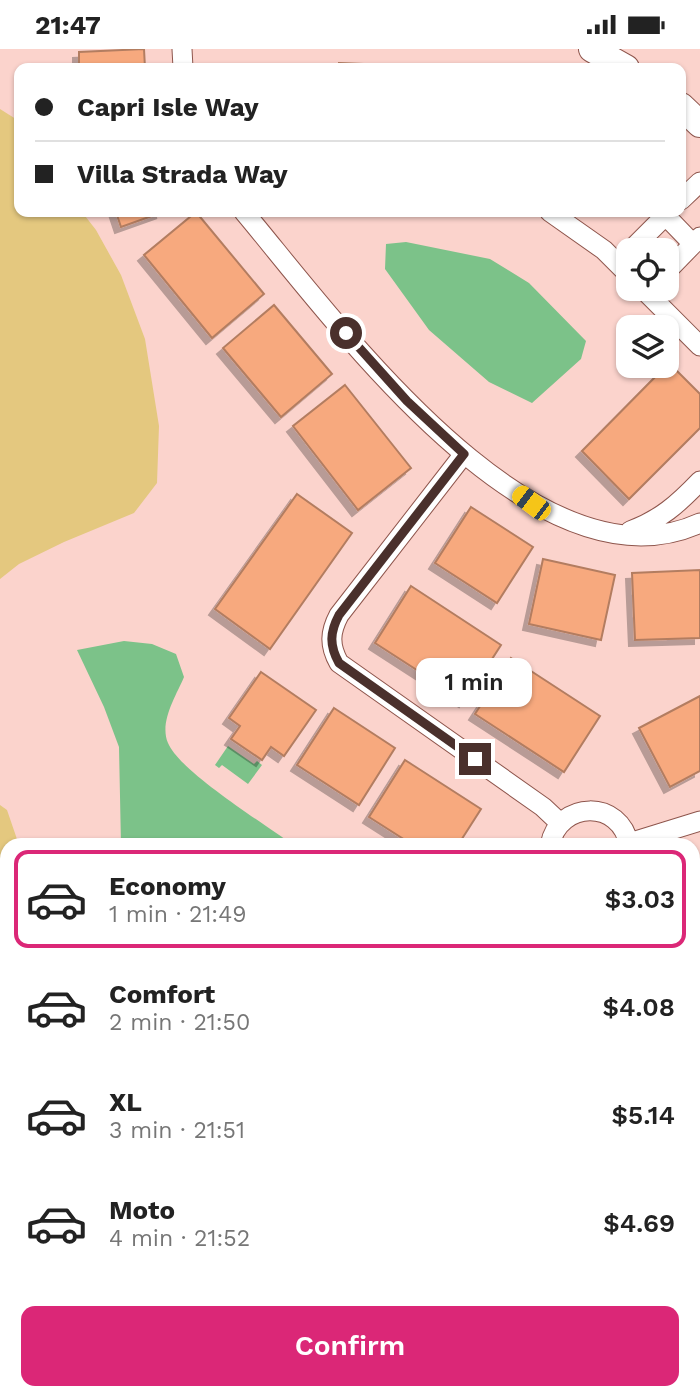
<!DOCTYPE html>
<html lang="en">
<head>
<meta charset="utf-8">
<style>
	:root { --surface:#fff; --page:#f6f6f6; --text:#222; --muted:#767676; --line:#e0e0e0; --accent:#db2777 }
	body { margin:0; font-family:"Work Sans",sans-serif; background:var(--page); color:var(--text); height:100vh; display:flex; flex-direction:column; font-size:26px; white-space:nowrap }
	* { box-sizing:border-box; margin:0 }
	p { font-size:23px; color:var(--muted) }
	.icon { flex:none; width:38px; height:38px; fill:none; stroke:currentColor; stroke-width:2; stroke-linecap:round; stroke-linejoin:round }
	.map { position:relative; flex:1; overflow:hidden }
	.panel { position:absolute; left:0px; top:789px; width:700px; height:562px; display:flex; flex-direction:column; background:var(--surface); border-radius:21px 21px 0 0; box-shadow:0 2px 5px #0004 }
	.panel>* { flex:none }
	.top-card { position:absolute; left:14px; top:14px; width:672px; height:154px; border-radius:14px; box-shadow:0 2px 5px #0004; display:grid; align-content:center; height:154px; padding:0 21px; background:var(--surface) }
	.fabs { position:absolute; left:616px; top:189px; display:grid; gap:14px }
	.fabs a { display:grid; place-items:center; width:63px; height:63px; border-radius:14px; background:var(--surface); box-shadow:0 2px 5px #0004; font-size:35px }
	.end { position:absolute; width:32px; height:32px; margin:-16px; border:9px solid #4a302c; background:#fff; box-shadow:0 0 0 4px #fff }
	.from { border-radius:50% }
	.bubble { position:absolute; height:49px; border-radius:14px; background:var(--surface); box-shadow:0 2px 5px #0004; font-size:23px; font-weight:600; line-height:49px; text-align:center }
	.car { position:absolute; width:21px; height:42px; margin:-21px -10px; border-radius:9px; box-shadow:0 0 5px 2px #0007; background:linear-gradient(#f5c518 24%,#345 0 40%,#f5c518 0 76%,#345 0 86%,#f5c518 0) }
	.top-card b { display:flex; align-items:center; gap:24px; height:66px; font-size:26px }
	.top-card b+b { border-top:2px solid var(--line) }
	.top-card i { width:18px; height:18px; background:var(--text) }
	ul { padding:12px 0 0; list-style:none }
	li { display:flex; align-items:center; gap:21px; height:98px; margin:0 14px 10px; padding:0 7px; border:4px solid transparent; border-radius:14px }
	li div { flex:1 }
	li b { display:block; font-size:26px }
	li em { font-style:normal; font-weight:600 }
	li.on { border-color:var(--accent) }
	li>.icon { width:63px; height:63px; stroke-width:1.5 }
	.action { display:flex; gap:14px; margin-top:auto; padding:14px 21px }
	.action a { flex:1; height:80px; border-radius:14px; background:var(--accent); color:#fff; font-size:28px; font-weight:600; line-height:80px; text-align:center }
	.status { display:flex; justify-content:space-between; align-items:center; height:49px; padding:0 35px; background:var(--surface); direction:ltr }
	.status svg { height:19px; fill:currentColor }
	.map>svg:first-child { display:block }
</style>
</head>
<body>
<div class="status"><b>21:47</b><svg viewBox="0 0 49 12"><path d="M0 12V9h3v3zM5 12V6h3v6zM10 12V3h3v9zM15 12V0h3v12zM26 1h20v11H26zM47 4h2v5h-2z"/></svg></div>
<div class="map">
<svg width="700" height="1350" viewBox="0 0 700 1350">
	<defs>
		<filter id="shadow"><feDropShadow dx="-6" dy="6" stdDeviation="0" flood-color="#0004"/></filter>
	</defs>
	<rect width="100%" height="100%" fill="#fbd3cc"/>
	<!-- green -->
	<path fill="#e4c87f" d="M0,60L19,72V163H82L96,181L121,226L145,290L159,377L157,434L134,464L64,493L19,515L0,530Z
		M0,756L7,761L19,796H7V964L0,995Z"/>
	<!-- water -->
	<path fill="#7cc289" d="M406,193L490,210L529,234L586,292L581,310L532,354L489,333L429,281L385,220L386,195Z
		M124,592L152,595L176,605L184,628C176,647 159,673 168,694C180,723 265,775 293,796H121L119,698L104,658L77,601Z
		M228,697L254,715L257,712L262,716L248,735L222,716L219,719L215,716Z"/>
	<!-- building -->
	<path fill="#f7a97e" stroke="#b37d61" stroke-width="2" filter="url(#shadow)" d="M144,0L145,19H79V3Z
		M339,14L413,17V19H339Z
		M116,163H163L121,178Z
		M196,163L264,245L212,289L144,206Z
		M274,256L332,325L281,368L223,299Z
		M669,314L700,345V379L629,450L582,402Z
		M345,336L411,419L358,461L293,377Z
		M297,445L352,484L270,600L215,560Z
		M471,458L533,498L497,554L435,514Z
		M543,510L615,526L601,591L529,575Z
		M700,521V589L635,591L632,524Z
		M411,537L501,596L465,652L375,594Z
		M511,609L600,667L564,723L475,665Z
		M261,623L316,661L284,707L271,698L262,711L231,690L240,677L229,669Z
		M700,647V722L670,738L639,679Z
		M334,659L395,699L359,756L297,716Z
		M405,711L481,760L458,796H413L369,768Z
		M700,812V875L693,860V815Z
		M693,1103H700V1143H693Z"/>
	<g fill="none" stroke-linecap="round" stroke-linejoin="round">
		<defs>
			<path id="lane" d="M693,1152L700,1154"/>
			<path id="street" d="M182,0L183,19
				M681,151L700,133
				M244,163C334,270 535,550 700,474
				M550,163L604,201L628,225
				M665,166L693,195
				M631,201L669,163
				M667,222L700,188
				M643,240L700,297
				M464,405L339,566C330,583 329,596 339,614L543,758L560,774
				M630,482C660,471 678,455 700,432
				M629,794L700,772
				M550,796C559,751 621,750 629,796
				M471,1344V1350"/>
			<path id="secondary" d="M592,0L626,19
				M681,57L700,75
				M693,970L700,966"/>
			<path id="primary" d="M693,1248H700
				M0,1257H7
				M693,1320H700
				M0,1328H7"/>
		</defs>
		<!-- lane casing -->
		<use href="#lane" stroke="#8e554c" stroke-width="11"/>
		<!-- street casing -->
		<use href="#street" stroke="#8e554c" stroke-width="21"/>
		<!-- secondary casing -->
		<use href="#secondary" stroke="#8e554c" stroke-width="28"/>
		<!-- primary casing -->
		<use href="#primary" stroke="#fff" stroke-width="32"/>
		<!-- lane -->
		<use href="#lane" stroke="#fff" stroke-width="10"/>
		<!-- street -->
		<use href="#street" stroke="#fff" stroke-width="19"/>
		<!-- secondary -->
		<use href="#secondary" stroke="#fff" stroke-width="26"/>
		<!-- primary -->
		<use href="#primary" stroke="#f0c4bc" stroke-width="30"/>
	</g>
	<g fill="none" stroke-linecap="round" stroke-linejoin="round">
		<!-- route -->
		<path stroke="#4a302c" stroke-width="9" d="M346,284L407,352L464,405L339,566C330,583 329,596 339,614L475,710"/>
	</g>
</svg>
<div class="fabs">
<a><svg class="icon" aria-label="locate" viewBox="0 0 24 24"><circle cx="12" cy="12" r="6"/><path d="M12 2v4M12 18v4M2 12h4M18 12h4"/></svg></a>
<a><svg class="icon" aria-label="layers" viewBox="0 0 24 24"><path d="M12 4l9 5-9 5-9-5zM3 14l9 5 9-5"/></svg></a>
</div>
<i class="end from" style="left:346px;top:284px"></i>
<i class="end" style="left:475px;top:710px"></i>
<div class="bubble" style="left:416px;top:609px;width:116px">1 min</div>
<i class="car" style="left:531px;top:454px;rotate:307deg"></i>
<div class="top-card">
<b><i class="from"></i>Capri Isle Way</b>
<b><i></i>Villa Strada Way</b>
</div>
<section class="panel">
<ul>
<li class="on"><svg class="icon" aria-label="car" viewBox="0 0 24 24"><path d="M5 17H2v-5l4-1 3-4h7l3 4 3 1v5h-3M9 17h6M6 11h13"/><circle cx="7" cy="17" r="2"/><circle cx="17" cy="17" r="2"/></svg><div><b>Economy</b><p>1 min · 21:49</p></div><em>$3.03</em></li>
<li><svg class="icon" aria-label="car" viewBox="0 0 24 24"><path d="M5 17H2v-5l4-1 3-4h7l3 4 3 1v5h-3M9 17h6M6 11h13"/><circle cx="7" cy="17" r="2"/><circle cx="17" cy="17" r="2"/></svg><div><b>Comfort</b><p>2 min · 21:50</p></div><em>$4.08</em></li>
<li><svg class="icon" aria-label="car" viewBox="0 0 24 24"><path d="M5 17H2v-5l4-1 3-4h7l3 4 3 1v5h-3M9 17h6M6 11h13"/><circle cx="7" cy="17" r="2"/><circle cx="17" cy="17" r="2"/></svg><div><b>XL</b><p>3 min · 21:51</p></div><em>$5.14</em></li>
<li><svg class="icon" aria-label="car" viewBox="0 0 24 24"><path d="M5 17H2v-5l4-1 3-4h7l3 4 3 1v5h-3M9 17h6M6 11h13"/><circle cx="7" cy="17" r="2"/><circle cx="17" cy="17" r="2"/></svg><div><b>Moto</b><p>4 min · 21:52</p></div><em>$4.69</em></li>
</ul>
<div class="action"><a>Confirm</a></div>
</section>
</div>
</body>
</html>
